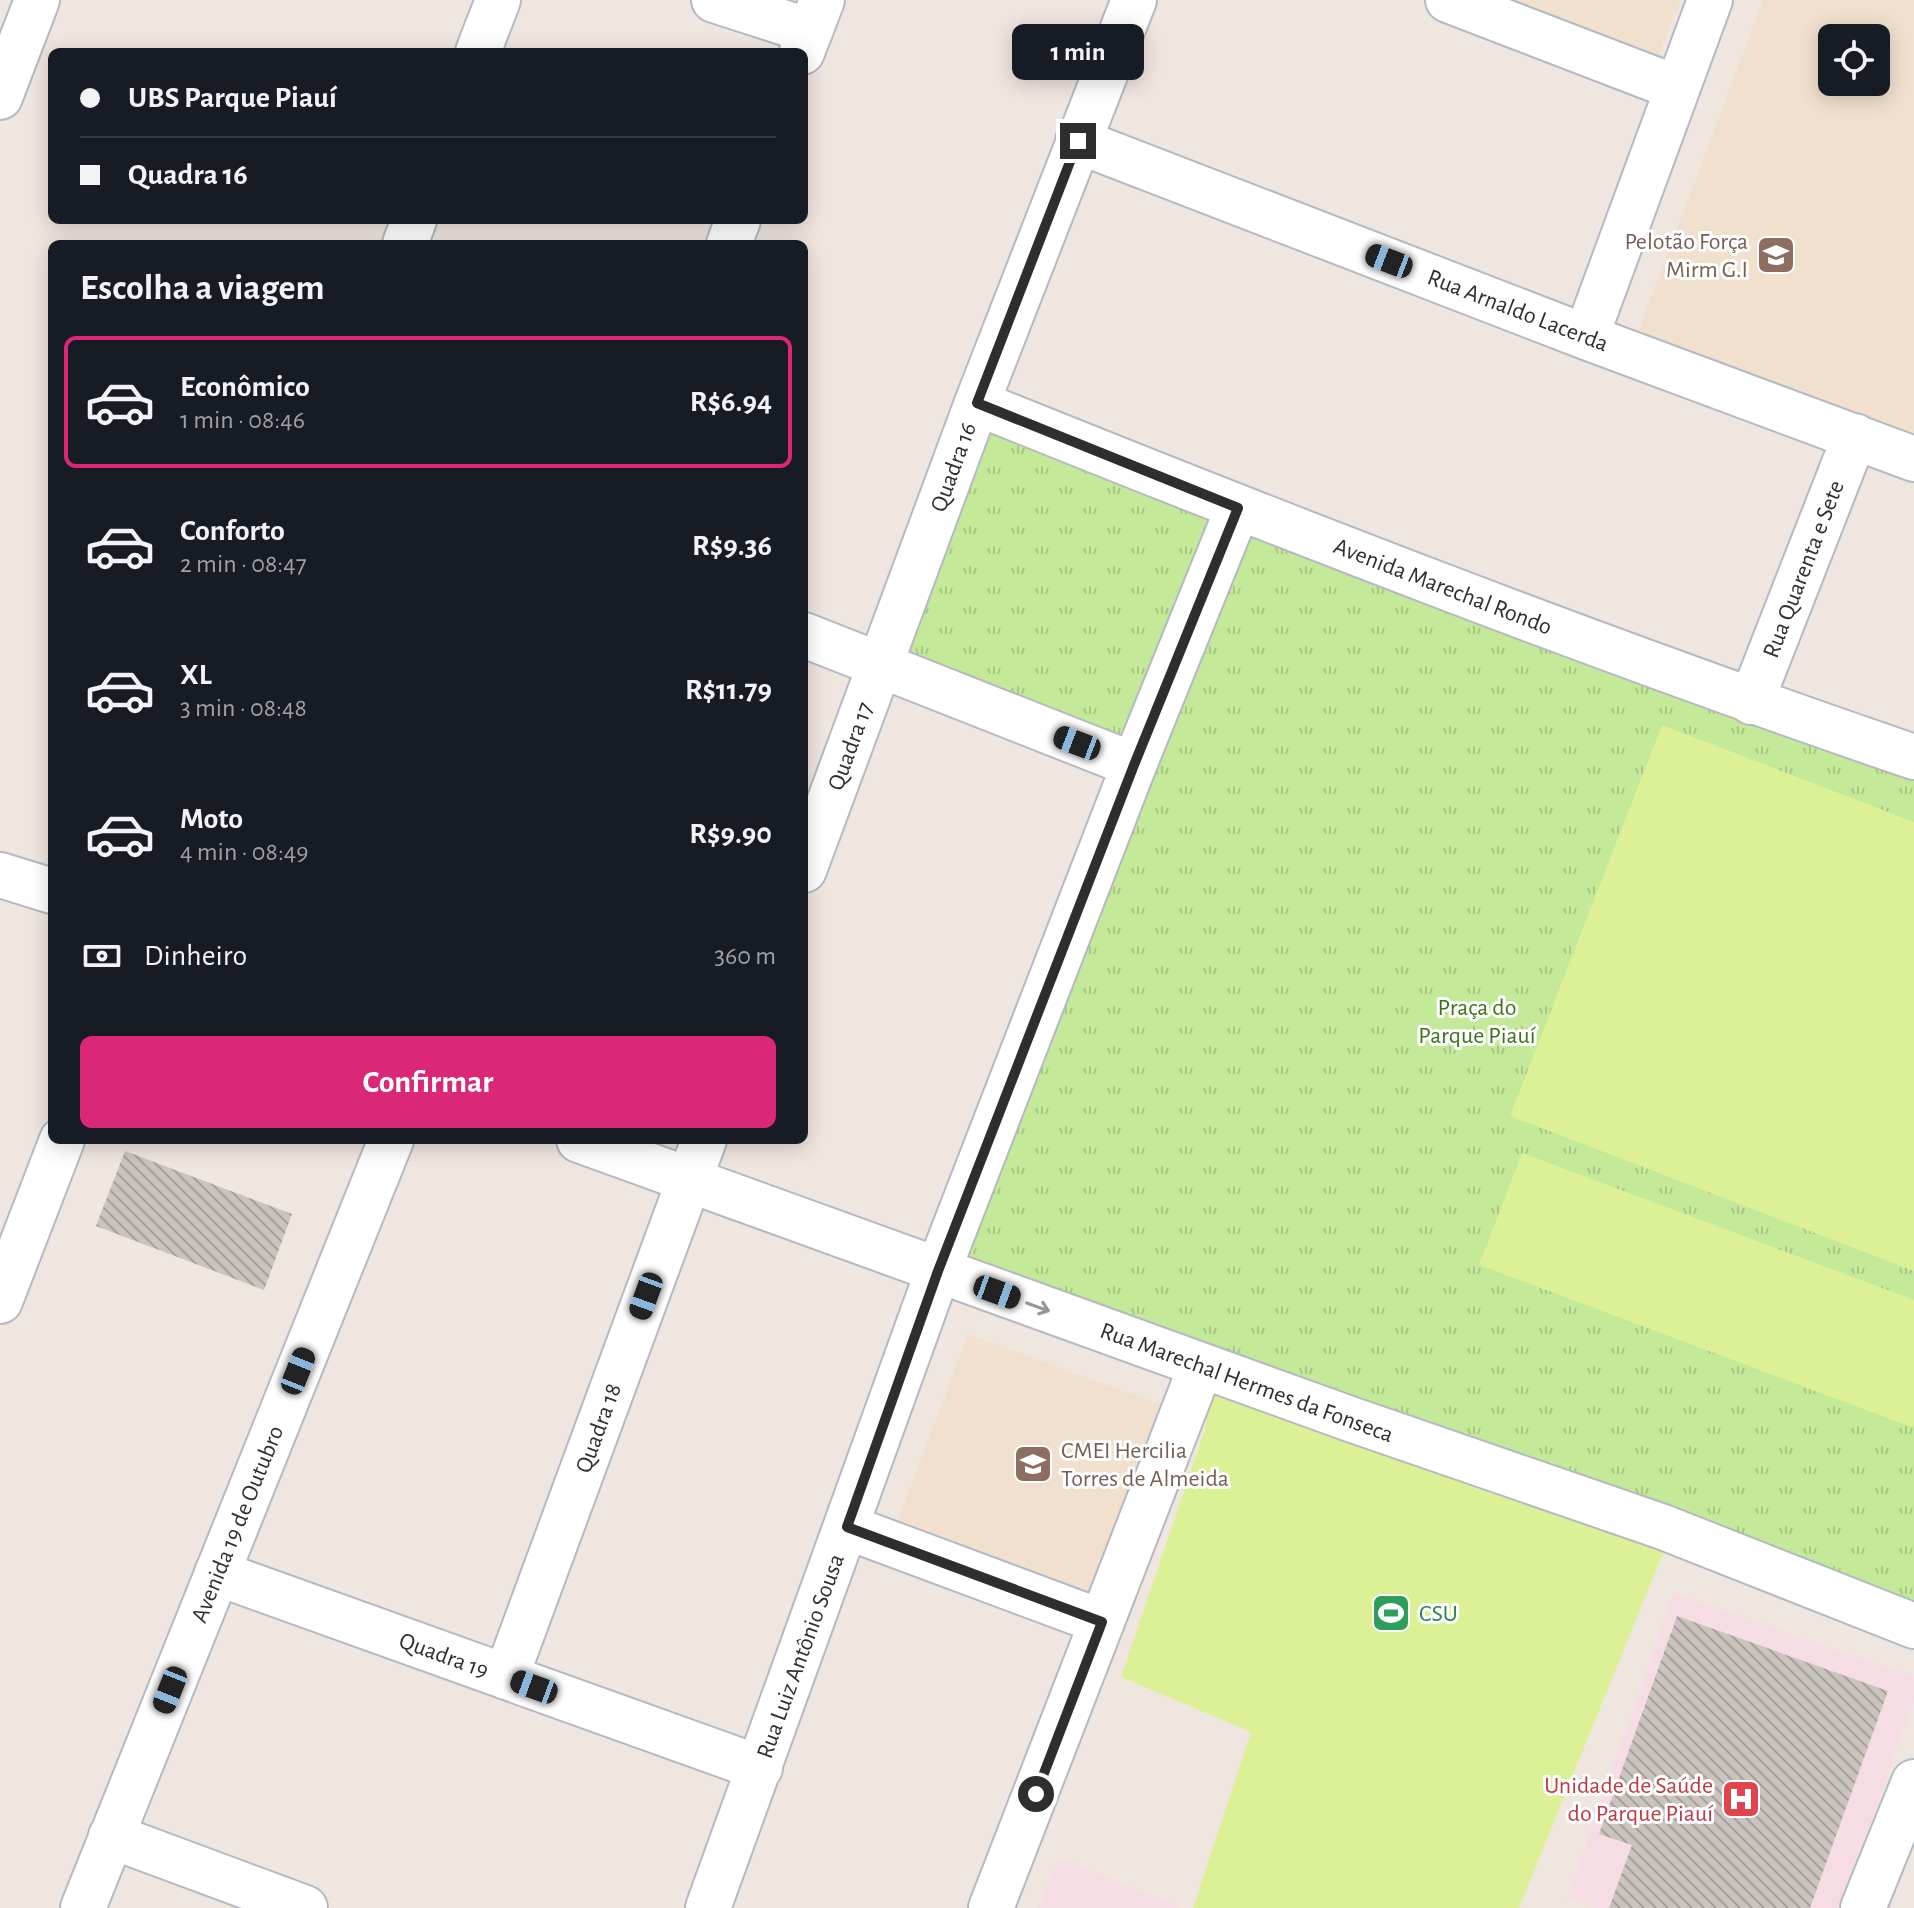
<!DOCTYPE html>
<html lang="pt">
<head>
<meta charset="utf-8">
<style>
	:root { --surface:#171b24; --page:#242831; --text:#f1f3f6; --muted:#9ea1a6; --line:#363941; --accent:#db2777 }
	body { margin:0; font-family:"Alegreya Sans",sans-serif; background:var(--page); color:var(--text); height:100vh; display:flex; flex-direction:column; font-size:30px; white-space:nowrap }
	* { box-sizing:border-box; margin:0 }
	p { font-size:26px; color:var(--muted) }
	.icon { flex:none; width:44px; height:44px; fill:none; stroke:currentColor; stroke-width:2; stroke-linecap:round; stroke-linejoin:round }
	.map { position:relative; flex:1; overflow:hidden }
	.details { position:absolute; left:48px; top:240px; width:760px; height:904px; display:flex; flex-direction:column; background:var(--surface); border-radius:12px; box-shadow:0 4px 20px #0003 }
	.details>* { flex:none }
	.guide { position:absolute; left:48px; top:48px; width:760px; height:176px; border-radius:12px; box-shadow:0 4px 20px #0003; display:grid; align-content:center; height:176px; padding:0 32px; background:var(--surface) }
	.tools { position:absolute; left:1818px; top:24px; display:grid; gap:16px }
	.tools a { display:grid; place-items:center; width:72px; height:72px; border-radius:12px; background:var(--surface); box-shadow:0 4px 20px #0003; font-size:40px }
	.end { position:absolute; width:36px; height:36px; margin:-18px; border:10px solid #2e2e2e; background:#fff; box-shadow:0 0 0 4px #fff }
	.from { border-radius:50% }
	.bubble { position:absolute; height:56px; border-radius:12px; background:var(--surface); box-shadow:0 4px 20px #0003; font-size:26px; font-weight:600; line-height:56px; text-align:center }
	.car { position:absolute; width:24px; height:48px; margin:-24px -12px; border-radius:10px; box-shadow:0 0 6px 2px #0007; background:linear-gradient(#222 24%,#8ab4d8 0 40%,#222 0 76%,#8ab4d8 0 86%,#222 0) }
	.guide b { display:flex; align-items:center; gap:28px; height:76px; font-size:30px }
	.guide b+b { border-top:2px solid var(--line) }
	.guide i { width:20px; height:20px; background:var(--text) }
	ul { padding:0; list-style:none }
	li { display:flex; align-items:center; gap:24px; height:132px; margin:0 16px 12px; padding:0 16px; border:4px solid transparent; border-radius:12px }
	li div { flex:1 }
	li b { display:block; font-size:30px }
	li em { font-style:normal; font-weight:600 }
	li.active { border-color:var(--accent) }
	li>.icon { width:72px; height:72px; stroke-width:1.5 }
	h2 { padding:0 32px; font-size:36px; line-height:96px }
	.pay { display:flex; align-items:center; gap:20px; height:88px; padding:0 32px; font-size:30px }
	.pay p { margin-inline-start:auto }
	.primary-button { display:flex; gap:16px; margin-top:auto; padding:16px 32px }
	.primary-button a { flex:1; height:92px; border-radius:12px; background:var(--accent); color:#fff; font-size:32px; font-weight:600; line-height:92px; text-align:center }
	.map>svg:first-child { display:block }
</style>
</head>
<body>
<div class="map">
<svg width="1914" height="1908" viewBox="0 0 1914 1908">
	<defs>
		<pattern id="park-tufts" width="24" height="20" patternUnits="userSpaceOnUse" patternTransform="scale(2)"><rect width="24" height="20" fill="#c4e999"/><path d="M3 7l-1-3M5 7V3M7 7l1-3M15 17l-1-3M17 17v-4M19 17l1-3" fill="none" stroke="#a9c884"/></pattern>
		<pattern id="building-back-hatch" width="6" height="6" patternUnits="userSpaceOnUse" patternTransform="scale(2)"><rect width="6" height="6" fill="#cbc4be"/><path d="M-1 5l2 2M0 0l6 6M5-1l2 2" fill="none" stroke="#a5a09b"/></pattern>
	</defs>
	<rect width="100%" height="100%" fill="#f0e6e0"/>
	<!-- education -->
	<path fill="#f2e0cf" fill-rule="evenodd" d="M1496,0H1681L1656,62Z
		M1763,0H1914V439L1637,335ZM1832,38H1876V82H1832Z
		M968,1334L1167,1407L1097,1594L898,1520Z"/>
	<!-- medical -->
	<path fill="#f6dde3" d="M1674,1593L1914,1677V1700L1841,1908H1595L1567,1898Z
		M1059,1858L1183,1908H1038Z"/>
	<!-- park -->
	<path fill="url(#park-tufts)" d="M984,409L1914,754V1609L944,1252L1141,747L885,649Z"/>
	<!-- pitch -->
	<path fill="#dcf195" d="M1662,725L1914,822V1271L1510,1116Z
		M1522,1153L1914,1300V1428L1479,1265Z
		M1221,1387L1665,1548L1519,1908H1193L1251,1732L1121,1677L1205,1429L1209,1404Z"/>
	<!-- building -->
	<path fill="url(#building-back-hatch)" d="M125,1151L292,1214L264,1290L96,1226Z
		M1677,1616L1888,1691L1810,1908H1609L1632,1845L1599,1834Z"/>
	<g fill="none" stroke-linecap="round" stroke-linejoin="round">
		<defs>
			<path id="minor" d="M714,0L810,31
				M1448,0L1677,88
				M478,52L498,0
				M0,97L37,0
				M1078,141L1586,337L1914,459
				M405,244L414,220
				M1586,337L1710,0
				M977,403C1287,528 1598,649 1914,757
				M804,635L1134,765
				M1751,702L1855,436
				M804,870L977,403L1134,0
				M0,875L52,891
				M579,1140L1350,1419L1663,1527L1914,1626
				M0,1301L62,1140
				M847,1527L1102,1622
				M217,1573L760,1768
				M506,1677L704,1140
				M111,1836L305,1908
				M708,1908L938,1271L1134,765L1238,508
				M991,1908L1201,1366
				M1863,1908L1914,1782"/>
			<path id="tertiary" d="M802,52L822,0
				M729,244L738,220
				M83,1908L391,1140"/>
		</defs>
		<!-- minor casing -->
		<use href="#minor" stroke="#b4b9c2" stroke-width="48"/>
		<!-- tertiary casing -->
		<use href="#tertiary" stroke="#b4b9c2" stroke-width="48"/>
		<!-- minor -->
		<use href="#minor" stroke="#fff" stroke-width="44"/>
		<!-- tertiary -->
		<use href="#tertiary" stroke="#fff" stroke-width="44"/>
	</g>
	<!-- one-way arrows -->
	<defs><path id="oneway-shaft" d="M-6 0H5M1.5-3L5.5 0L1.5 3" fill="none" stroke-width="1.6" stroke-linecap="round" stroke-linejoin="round" transform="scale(2)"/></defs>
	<use stroke="#969696" href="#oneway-shaft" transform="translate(1038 1307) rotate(20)"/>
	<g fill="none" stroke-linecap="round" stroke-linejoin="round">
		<!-- route -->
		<path stroke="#2e2e2e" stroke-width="10" d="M1036,1794L1102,1622L847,1527L938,1271L1134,765L1238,508L977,403L1078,141"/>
	</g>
	<!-- icons -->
	<defs>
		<symbol id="school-square" viewBox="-11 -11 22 22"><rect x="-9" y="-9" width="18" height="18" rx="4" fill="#8d6e63" stroke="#fff"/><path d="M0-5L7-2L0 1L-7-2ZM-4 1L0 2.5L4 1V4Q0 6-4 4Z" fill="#fff"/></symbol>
		<symbol id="stadium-square" viewBox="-11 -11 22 22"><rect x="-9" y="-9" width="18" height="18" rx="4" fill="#2e9e5b" stroke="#fff"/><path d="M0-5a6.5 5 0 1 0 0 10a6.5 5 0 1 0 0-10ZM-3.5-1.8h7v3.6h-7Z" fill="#fff"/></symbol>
		<symbol id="hospital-square" viewBox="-11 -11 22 22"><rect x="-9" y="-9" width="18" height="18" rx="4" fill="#e0444e" stroke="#fff"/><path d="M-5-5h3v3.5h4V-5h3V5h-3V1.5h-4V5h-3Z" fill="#fff"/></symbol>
	</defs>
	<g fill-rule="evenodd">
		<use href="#school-square" x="1754" y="233" width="44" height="44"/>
		<use href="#school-square" x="1011" y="1442" width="44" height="44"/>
		<use href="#stadium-square" x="1369" y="1591" width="44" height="44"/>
		<use href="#hospital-square" x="1719" y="1777" width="44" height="44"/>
	</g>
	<g text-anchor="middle" stroke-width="6" stroke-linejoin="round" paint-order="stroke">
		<!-- education labels -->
		<g font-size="24" fill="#785e54" stroke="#fff" text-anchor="end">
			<text x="1748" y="249">Pelotão Força<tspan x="1748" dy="28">Mirm G.I</tspan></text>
			<text x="1061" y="1458" text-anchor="start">CMEI Hercilia<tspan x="1061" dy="28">Torres de Almeida</tspan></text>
		</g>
		<!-- street labels -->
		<g font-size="24" fill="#2e2e2e" stroke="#fff">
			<text transform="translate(1518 310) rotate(21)" y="8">Rua Arnaldo Lacerda</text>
			<text transform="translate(953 467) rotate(-70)" y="8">Quadra 16</text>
			<text transform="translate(1803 569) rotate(-69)" y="8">Rua Quarenta e Sete</text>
			<text transform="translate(1443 586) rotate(21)" y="8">Avenida Marechal Rondo</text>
			<text transform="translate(850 746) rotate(-70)" y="8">Quadra 17</text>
			<text transform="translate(1247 1382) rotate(20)" y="8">Rua Marechal Hermes da Fonseca</text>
			<text transform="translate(598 1428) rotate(-70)" y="8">Quadra 18</text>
			<text transform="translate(237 1524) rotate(-68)" y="8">Avenida 19 de Outubro</text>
			<text transform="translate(444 1655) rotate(20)" y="8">Quadra 19</text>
			<text transform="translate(800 1656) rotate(-70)" y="8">Rua Luiz Antônio Sousa</text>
		</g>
		<!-- park labels -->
		<g font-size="24" fill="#3c7316" stroke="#fff">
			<text x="1477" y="1015">Praça do<tspan x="1477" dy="28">Parque Piauí</tspan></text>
		</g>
		<!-- leisure labels -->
		<g font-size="24" fill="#27864d" stroke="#fff" text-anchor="start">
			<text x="1419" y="1621">CSU</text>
		</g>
		<!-- health labels -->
		<g font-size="24" fill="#be3a42" stroke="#fff" text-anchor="end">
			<text x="1713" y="1793">Unidade de Saúde<tspan x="1713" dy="28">do Parque Piauí</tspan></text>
		</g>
	</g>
</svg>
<div class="tools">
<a><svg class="icon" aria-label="locate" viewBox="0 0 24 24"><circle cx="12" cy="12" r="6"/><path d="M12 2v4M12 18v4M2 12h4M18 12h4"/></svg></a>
</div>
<i class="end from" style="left:1036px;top:1794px"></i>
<i class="end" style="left:1078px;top:141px"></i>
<div class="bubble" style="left:1012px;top:24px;width:132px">1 min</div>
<i class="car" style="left:1389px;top:261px;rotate:291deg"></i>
<i class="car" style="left:1077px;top:743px;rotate:291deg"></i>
<i class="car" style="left:997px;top:1292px;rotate:110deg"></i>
<i class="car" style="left:646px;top:1296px;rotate:200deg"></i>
<i class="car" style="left:298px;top:1371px;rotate:22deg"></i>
<i class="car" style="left:534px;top:1687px;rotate:290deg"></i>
<i class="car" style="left:170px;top:1690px;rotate:202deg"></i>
<div class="guide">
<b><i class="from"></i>UBS Parque Piauí</b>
<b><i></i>Quadra 16</b>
</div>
<section class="details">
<h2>Escolha a viagem</h2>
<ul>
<li class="active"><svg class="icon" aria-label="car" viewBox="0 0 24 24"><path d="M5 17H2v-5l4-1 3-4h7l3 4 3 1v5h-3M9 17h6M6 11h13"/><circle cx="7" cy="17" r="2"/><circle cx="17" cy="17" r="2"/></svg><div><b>Econômico</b><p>1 min · 08:46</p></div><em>R$6.94</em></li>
<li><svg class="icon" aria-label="car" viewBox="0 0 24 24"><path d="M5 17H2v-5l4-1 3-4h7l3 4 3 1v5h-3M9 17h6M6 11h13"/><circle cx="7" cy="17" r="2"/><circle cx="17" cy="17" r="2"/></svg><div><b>Conforto</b><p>2 min · 08:47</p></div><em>R$9.36</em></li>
<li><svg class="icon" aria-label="car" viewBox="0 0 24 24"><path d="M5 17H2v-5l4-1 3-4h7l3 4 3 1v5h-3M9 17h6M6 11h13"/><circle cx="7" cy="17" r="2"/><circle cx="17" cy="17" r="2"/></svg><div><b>XL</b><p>3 min · 08:48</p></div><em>R$11.79</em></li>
<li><svg class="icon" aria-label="car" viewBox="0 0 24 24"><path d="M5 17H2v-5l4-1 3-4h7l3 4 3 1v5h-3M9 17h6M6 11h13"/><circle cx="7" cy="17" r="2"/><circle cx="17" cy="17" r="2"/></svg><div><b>Moto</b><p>4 min · 08:49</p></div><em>R$9.90</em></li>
</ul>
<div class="pay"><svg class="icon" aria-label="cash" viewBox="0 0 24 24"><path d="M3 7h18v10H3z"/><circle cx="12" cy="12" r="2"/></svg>Dinheiro<p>360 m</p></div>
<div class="primary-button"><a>Confirmar</a></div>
</section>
</div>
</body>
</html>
